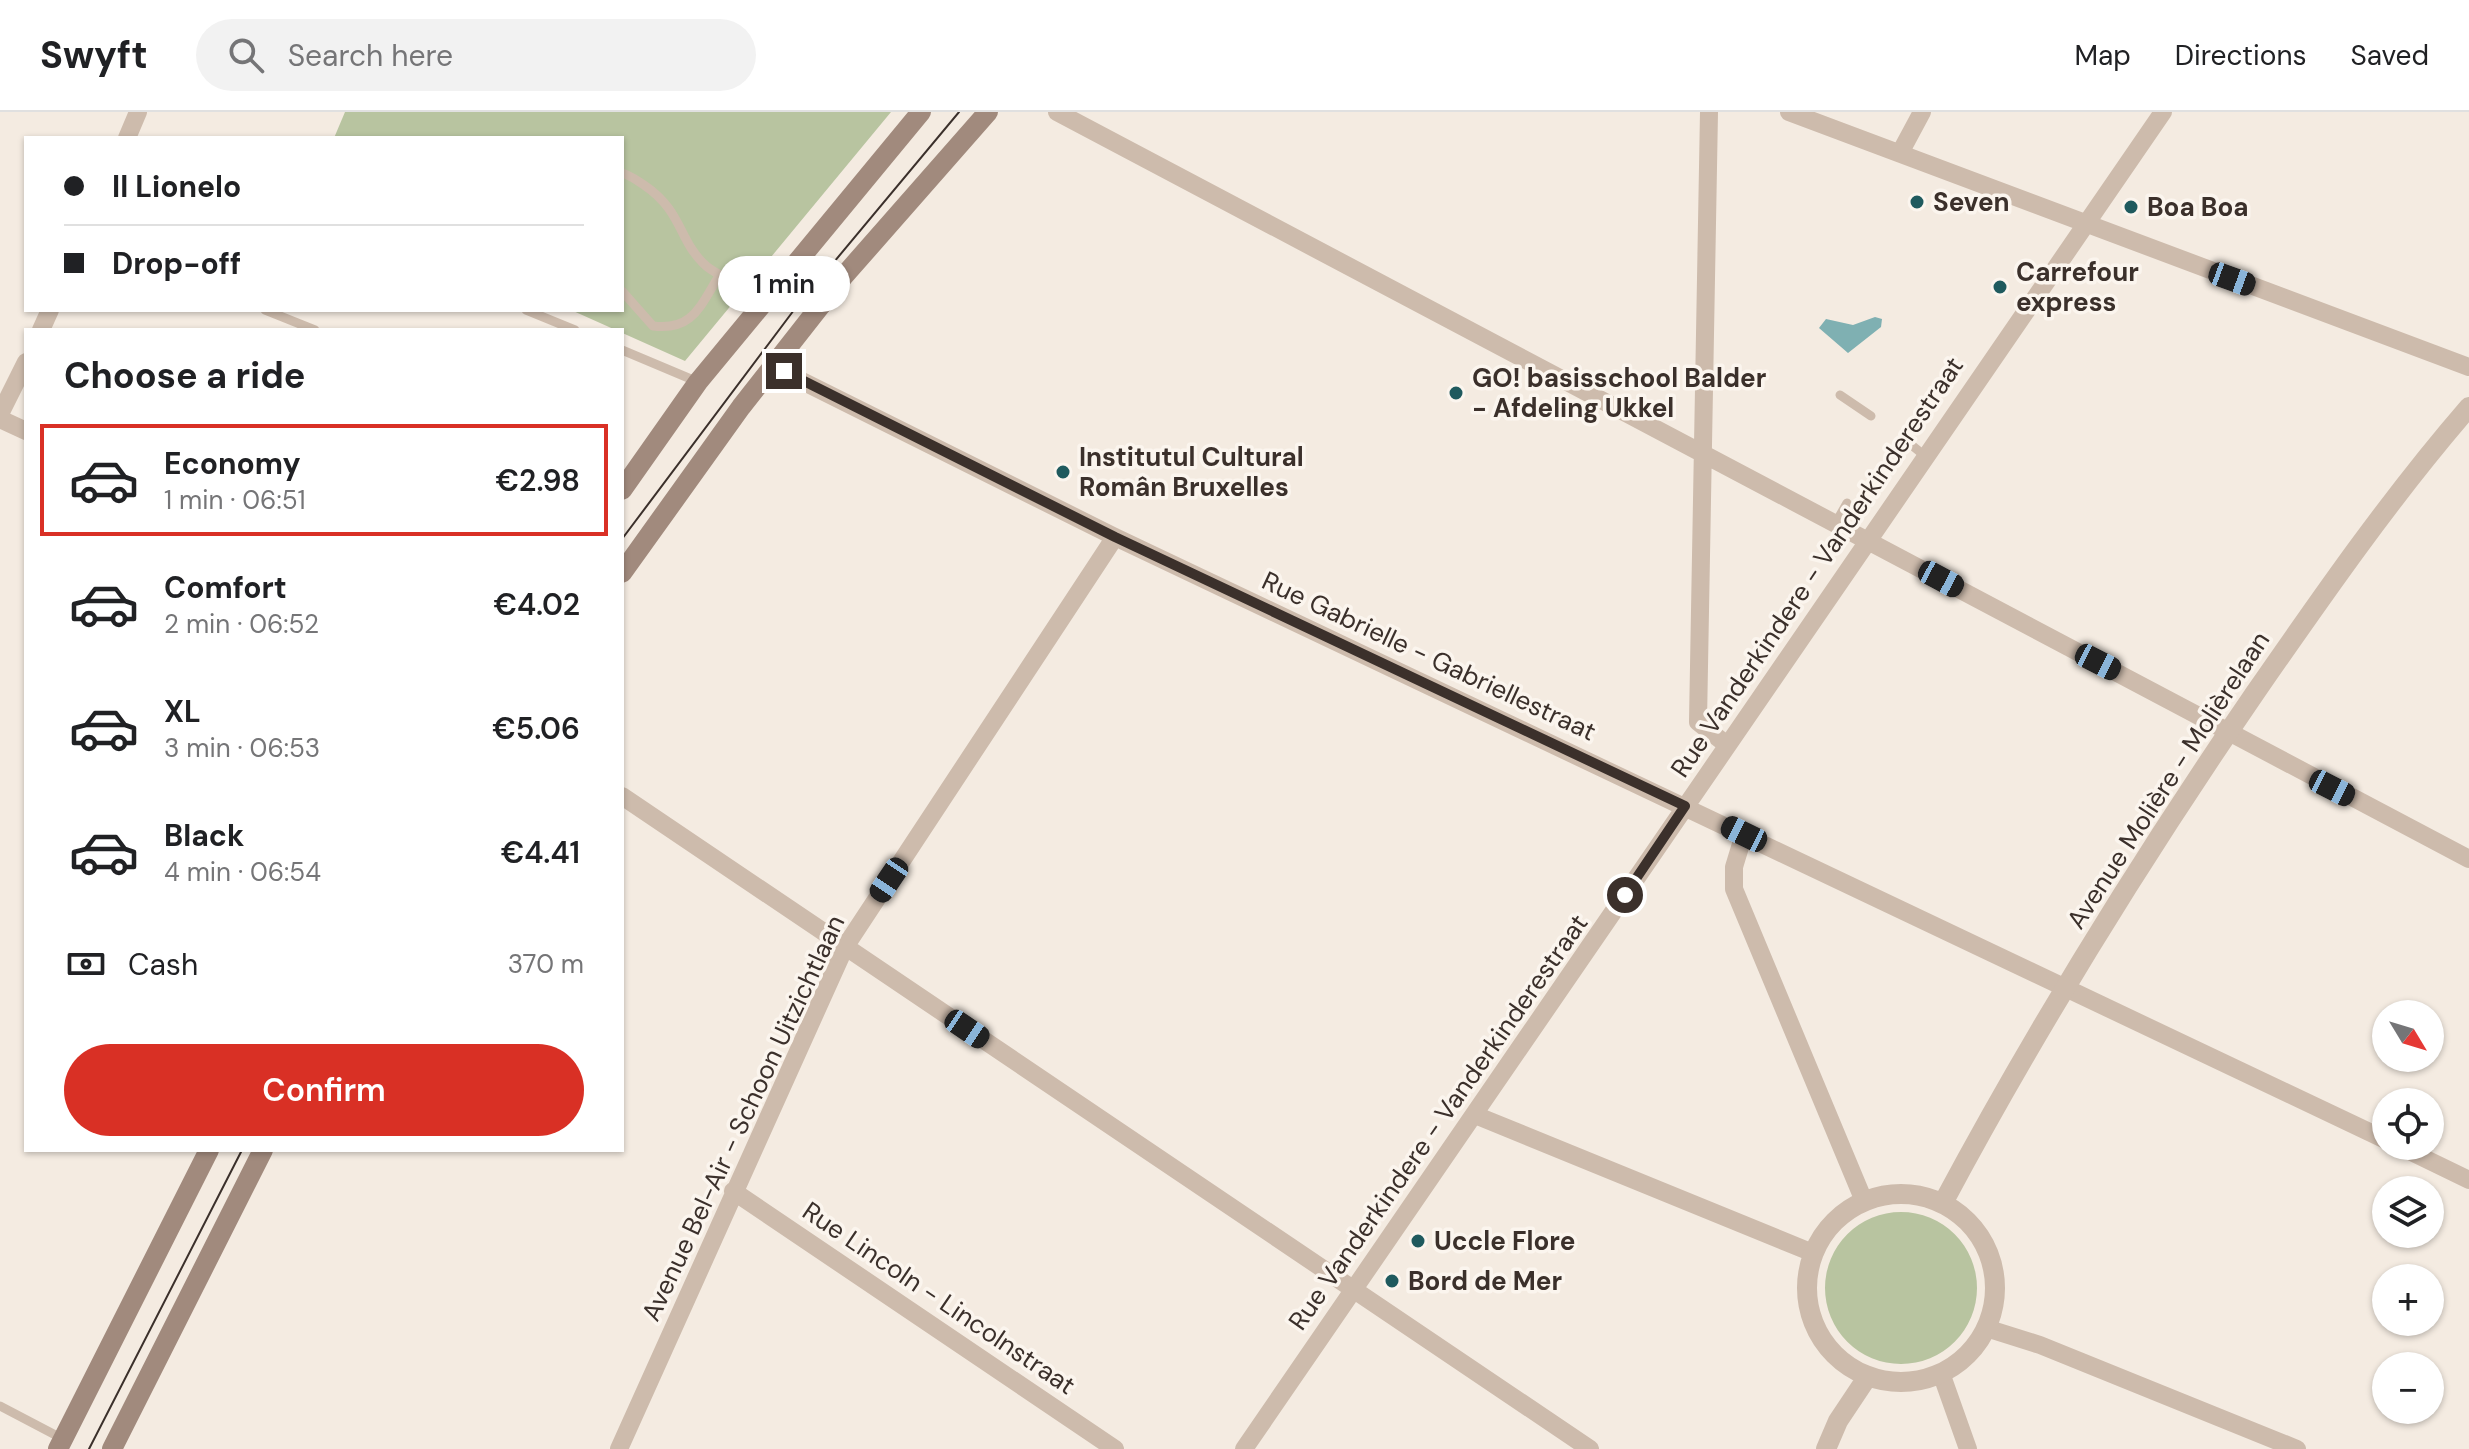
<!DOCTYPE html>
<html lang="en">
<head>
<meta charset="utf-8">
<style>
	:root { --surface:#fff; --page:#f2f2f2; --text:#202124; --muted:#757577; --line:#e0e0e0; --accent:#d93025 }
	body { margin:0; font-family:"DM Sans",sans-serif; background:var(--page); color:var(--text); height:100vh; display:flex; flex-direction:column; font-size:30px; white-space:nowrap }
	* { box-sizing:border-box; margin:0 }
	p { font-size:26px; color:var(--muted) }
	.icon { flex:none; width:44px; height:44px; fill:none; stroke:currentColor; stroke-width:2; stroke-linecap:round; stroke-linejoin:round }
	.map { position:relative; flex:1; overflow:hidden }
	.sheet { position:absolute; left:24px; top:216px; width:600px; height:824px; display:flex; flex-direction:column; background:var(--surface); border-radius:0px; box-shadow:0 2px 6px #0004 }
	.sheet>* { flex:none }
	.banner { position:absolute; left:24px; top:24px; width:600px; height:176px; border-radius:0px; box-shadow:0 2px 6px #0004; display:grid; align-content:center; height:176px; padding:0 40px; background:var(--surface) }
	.needle { width:52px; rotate:128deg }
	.controls { position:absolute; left:2372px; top:888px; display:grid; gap:16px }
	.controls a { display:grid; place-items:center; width:72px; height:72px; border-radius:50%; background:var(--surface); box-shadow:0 2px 6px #0004; font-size:40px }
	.end { position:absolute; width:36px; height:36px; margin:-18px; border:10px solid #3b302b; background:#fff; box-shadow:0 0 0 4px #fff }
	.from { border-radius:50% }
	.bubble { position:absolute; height:56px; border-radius:28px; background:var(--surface); box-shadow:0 2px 6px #0004; font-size:26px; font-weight:600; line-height:56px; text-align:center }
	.car { position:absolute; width:24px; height:48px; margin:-24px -12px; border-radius:10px; box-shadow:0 0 6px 2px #0007; background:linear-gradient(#222 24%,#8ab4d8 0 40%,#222 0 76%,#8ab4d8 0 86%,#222 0) }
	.banner b { display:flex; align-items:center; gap:28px; height:76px; font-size:30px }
	.banner b+b { border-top:2px solid var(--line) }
	.banner i { width:20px; height:20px; background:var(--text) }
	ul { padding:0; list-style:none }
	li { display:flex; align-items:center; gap:24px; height:112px; margin:0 16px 12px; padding:0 24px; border:4px solid transparent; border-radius:0px }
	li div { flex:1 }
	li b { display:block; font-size:30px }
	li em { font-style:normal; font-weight:600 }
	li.active { border-color:var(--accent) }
	li>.icon { width:72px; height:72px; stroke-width:1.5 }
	h2 { padding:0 40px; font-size:36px; line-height:96px }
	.pay { display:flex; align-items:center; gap:20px; height:88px; padding:0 40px; font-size:30px }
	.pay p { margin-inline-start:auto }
	.cta { display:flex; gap:16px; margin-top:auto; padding:16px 40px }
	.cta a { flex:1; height:92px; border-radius:48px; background:var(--accent); color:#fff; font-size:32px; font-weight:600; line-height:92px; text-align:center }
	header { display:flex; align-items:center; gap:48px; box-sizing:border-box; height:112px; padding:0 40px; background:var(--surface); border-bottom:2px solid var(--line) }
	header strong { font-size:38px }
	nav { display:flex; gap:44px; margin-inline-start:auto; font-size:28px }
	.search { width:560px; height:72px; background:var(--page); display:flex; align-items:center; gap:20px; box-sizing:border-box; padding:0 28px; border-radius:44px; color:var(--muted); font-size:30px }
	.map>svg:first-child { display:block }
</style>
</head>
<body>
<header>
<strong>Swyft</strong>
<div class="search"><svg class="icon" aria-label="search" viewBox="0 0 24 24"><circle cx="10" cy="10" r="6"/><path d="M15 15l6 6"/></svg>Search here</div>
<nav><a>Map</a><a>Directions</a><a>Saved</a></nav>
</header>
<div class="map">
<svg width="2469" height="1337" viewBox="0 0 2469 1337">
	<rect width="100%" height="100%" fill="#f4ebe1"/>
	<!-- green -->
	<path fill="#b8c4a0" d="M345,0H891L685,249L571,198H622V26H334Z
		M1825 1176a76 76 0 1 1 152 0a76 76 0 1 1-152 0Z"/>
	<!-- water -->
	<path fill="#7fb0b2" d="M1875,205L1882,207L1881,215L1848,241L1819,216L1826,207L1853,213Z"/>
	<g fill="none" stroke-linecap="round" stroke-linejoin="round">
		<!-- service -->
		<path stroke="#cdbbac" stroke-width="9" d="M622,61C630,63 636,68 644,73C682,99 678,126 703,151C721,169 748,169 768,185
			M622,179L653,214C693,219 700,194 719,164
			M265,198L315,218
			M526,198L575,218
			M622,238L698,270
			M1840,283L1871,304
			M1909,331L1925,344
			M1835,412L1847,391
			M0,1294L63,1327"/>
		<!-- minor -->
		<path stroke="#cdbbac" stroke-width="18" d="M1057,0L2469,747
			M1709,0L1698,610L1727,633
			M1789,0L2469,255
			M127,26L138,0
			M1900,41L1922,0
			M41,218L50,198
			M775,252L798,267L1115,425L2386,1028
			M0,302L26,250
			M0,307L26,319
			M622,684L1590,1337
			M1744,722L1734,755V777L1864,1089
			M1475,1003L1813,1141
			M2399,1034L2469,1068
			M733,1079L1115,1337
			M1986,1216L2040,1233L2297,1337
			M1941,1261L1968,1337
			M619,1337L845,835L1115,425
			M1244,1337L2163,0"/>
		<!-- tertiary -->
		<path stroke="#cdbbac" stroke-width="20" d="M1807 1176a94 94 0 1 1 188 0a94 94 0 1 1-188 0Z
			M1943,1091C2037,915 2142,746 2255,581C2323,483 2391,385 2469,295
			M1826,1337L1838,1309L1868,1264"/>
		<!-- secondary -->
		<path stroke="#a18a7d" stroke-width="20" d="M622,378L698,270L921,0
			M622,461L741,295L843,165L988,0
			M58,1337L209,1038
			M112,1337L263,1038"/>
		<!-- tram -->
		<path stroke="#3b302b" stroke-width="2" d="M622,427L794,198L959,0
			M89,1337L242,1038"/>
	</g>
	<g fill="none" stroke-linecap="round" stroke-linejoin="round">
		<!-- route -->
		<path stroke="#3b302b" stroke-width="10" d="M784,259L1115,425L1685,694L1625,783"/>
	</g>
	<!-- markers -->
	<g fill="#1f5a5e" stroke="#fbf5ee" stroke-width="3">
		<circle cx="1917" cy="90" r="8"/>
		<circle cx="2131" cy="95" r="8"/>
		<circle cx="2000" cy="175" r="8"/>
		<circle cx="1456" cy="281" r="8"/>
		<circle cx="1063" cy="360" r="8"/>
		<circle cx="1418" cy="1129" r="8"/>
		<circle cx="1392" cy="1169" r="8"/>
	</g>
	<g text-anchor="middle" stroke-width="7" stroke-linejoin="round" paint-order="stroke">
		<!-- poi labels -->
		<g font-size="26" font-weight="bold" fill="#3b302b" stroke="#fbf5ee" text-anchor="start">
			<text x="1933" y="99">Seven</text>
			<text x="2147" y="104">Boa Boa</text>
			<text x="2016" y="169">Carrefour<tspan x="2016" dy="30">express</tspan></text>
			<text x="1472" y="275">GO! basisschool Balder<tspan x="1472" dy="30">- Afdeling Ukkel</tspan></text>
			<text x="1079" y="354">Institutul Cultural<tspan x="1079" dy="30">Român Bruxelles</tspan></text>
			<text x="1434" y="1138">Uccle Flore</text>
			<text x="1408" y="1178">Bord de Mer</text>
		</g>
		<!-- street labels -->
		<g font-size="26" fill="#3b302b" stroke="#fbf5ee">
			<text transform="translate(1817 455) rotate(-56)" y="9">Rue Vanderkindere - Vanderkinderestraat</text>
			<text transform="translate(1429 544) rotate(25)" y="9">Rue Gabrielle - Gabriellestraat</text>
			<text transform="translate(2168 668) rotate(-57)" y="9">Avenue Molière - Molièrelaan</text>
			<text transform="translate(743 1006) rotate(-65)" y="9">Avenue Bel-Air - Schoon Uitzichtlaan</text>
			<text transform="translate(1438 1010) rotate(-55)" y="9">Rue Vanderkindere - Vanderkinderestraat</text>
			<text transform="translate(939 1186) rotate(34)" y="9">Rue Lincoln - Lincolnstraat</text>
		</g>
	</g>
</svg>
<div class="controls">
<a><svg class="needle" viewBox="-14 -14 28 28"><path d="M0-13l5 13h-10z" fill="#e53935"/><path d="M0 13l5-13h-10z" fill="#757577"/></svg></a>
<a><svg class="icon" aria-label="locate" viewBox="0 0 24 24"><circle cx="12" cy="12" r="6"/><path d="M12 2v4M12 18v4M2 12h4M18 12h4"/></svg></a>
<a><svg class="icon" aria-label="layers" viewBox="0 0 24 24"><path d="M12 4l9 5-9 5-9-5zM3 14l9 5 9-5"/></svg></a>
<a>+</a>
<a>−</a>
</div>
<i class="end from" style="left:1625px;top:783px"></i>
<i class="end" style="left:784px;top:259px"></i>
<div class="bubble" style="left:718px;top:144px;width:132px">1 min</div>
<i class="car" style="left:2232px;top:167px;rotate:110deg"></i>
<i class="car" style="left:1941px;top:467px;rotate:118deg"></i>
<i class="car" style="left:2098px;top:550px;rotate:117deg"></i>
<i class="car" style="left:2332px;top:676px;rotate:117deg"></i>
<i class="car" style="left:1744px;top:722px;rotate:296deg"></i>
<i class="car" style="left:889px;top:768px;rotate:214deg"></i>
<i class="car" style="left:967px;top:917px;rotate:124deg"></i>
<div class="banner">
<b><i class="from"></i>Il Lionelo</b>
<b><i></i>Drop-off</b>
</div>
<section class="sheet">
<h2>Choose a ride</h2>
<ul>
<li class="active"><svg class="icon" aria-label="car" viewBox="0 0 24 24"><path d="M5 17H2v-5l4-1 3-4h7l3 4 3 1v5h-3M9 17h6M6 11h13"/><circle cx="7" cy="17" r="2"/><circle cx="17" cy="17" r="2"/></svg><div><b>Economy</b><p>1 min · 06:51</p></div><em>€2.98</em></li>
<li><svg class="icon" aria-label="car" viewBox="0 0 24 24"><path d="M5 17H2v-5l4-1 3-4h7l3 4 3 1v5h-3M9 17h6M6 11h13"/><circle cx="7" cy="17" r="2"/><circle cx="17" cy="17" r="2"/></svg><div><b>Comfort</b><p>2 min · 06:52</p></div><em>€4.02</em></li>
<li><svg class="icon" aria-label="car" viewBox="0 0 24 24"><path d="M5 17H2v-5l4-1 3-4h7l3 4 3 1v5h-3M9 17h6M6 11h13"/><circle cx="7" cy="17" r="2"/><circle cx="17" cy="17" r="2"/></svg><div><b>XL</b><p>3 min · 06:53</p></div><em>€5.06</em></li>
<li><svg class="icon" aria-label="car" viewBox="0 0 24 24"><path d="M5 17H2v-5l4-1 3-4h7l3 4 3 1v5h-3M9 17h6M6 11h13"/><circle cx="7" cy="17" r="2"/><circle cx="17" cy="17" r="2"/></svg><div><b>Black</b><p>4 min · 06:54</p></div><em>€4.41</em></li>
</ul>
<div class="pay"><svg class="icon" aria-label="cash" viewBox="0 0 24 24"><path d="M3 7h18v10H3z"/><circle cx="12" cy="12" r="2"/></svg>Cash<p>370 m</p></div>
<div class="cta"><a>Confirm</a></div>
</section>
</div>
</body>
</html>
